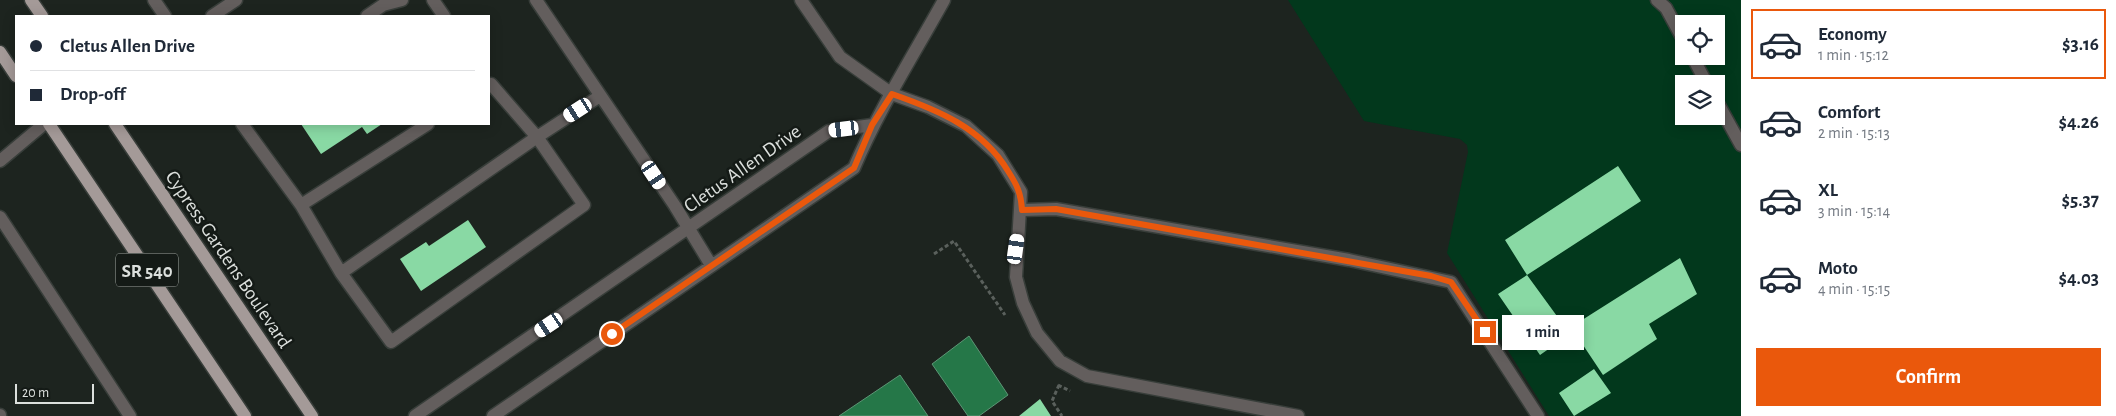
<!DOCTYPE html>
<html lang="en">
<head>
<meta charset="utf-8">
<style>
	:root { --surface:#fff; --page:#f6f6f7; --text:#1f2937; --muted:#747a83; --line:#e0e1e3; --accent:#ea580c }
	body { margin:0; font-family:"Alegreya Sans",sans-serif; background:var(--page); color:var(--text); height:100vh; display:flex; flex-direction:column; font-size:19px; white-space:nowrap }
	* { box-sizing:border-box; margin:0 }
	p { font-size:16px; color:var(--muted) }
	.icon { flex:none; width:28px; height:28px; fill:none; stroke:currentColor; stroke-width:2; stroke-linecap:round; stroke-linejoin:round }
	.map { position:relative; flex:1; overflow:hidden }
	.panel { display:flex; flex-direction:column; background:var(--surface); width:375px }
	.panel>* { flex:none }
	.guide { position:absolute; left:15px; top:15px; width:475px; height:110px; border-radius:0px; box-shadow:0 2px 12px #0003; display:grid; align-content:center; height:110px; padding:0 15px; background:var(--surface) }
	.buttons { position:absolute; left:1675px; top:15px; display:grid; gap:10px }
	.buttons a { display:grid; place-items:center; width:50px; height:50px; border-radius:0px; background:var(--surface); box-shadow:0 2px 12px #0003; font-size:25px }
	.scale { position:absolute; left:15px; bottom:12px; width:79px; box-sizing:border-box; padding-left:5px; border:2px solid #dce0dd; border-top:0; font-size:14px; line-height:18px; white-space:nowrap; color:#dce0dd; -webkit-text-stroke:4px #141a16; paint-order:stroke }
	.end { position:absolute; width:22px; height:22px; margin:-11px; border:6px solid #ea580c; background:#fff; box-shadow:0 0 0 2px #fff }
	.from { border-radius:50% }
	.bubble { position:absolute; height:35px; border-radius:0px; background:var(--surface); box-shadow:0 2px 12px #0003; font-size:16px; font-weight:700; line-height:35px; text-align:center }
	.car { position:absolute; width:15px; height:30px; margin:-15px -8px; border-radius:6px; box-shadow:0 0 4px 1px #0007; background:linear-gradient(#fff 24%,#345 0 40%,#fff 0 76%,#345 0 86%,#fff 0) }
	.guide b { display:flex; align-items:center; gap:18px; height:48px; font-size:19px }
	.guide b+b { border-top:1px solid var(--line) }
	.guide i { width:12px; height:12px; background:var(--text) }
	ul { padding:9px 0 0; list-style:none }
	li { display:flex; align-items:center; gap:15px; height:70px; margin:0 10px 8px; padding:0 5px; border:2px solid transparent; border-radius:0px }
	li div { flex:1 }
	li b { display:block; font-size:19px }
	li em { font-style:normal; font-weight:700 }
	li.active { border-color:var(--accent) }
	li>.icon { width:45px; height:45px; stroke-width:1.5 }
	.cta { display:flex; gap:10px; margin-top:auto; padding:10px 15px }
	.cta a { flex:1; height:58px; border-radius:0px; background:var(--accent); color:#fff; font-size:20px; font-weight:700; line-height:58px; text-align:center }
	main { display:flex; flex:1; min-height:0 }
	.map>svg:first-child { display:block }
</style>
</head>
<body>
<main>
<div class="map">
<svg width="1741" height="416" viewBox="0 0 1741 416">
	<rect width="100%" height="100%" fill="#1d241f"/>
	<!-- green -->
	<path fill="#02381c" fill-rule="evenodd" d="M1288,0H1741V416H1549L1447,253L1468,152L1467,145L1460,139L1364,121ZM1684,24H1716V56H1684ZM1684,84H1716V116H1684Z"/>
	<!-- water -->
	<path fill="#257748" stroke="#5c9675" d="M969,336L1008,395L979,416H968L932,364Z
		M900,375L928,416H839Z"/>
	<!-- building -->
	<path fill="#89d9a4" d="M301,124H382L367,134L362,127L321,154Z
		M1618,166L1641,201L1527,275L1505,240Z
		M468,220L486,247L421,291L400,259L426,242L429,246Z
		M1680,258L1697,294L1649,324L1657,339L1603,375L1571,327Z
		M1527,275L1570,334L1540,355L1498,294Z
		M1594,369L1611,393L1574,416L1559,393Z
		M1040,399L1051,416H1019Z"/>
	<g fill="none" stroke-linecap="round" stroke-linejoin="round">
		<defs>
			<path id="minor" d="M154,0L165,16
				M433,0L444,16
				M536,0L675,206L711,265
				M801,0L840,57L892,94L928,107L966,126L998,155L1021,192L1016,277L1023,303L1037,333L1060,361L1087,376L1298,416
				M1657,0L1666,8L1684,41
				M212,16L236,0
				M367,16L383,5L402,0
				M1692,56L1707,84
				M491,84L537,137L600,96
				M1716,100L1741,145
				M242,124L301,205L428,124
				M0,161L44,124
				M301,205L341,273L391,342L584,205L537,137L341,273
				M1022,210L1056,209L1349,260L1451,282L1538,416
				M0,217L130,416
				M0,415V416
				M415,416L829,131L872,125
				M493,416L854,168C879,109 913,56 944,0"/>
			<path id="major" d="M31,0L42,16
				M0,52L16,76
				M49,124L245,416
				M115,124L312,416"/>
		</defs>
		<!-- minor casing -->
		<use href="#minor" stroke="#383e3a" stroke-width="15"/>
		<!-- major casing -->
		<use href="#major" stroke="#383e3a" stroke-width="15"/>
		<!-- path -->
		<path stroke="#5a605c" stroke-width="3" stroke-dasharray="4 2.5" stroke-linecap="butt" d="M934,254L954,241L1005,315
			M1058,385L1070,391
			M1059,385L1052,401L1062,416"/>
		<!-- minor -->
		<use href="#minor" stroke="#635e5d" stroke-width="12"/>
		<!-- major -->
		<use href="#major" stroke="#a49a98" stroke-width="12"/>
	</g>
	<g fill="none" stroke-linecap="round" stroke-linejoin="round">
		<!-- route -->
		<path stroke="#ea580c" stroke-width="6" d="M612,334L854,168L872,125L892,94C938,110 982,128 1008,171C1017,185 1021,193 1022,210L1056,209L1431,276L1451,282L1485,332"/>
	</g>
	<g text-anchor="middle" stroke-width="5" stroke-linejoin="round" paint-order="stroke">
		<!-- shield labels -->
		<rect fill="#141a16" stroke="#a0a5a1" stroke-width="1" x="116" y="253.5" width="62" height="33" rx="4"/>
		<g font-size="19" font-weight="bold" fill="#dce0dd">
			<text x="147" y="277">SR 540</text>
		</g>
		<!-- street labels -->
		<g font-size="20" fill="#dce0dd" stroke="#141a16">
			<text transform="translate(742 168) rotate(-35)" y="7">Cletus Allen Drive</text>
			<text transform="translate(229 259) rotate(56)" y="7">Cypress Gardens Boulevard</text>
		</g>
	</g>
</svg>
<div class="buttons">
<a><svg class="icon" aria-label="locate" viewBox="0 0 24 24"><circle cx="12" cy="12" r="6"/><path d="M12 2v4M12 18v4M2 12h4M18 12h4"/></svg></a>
<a><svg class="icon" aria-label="layers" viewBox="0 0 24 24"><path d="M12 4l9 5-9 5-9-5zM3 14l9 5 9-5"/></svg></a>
</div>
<div class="scale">20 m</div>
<i class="end from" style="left:612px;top:334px"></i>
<i class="end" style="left:1485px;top:332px"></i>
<div class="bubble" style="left:1502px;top:315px;width:82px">1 min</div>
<i class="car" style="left:578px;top:110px;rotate:237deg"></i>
<i class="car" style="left:844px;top:129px;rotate:263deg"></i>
<i class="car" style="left:654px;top:175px;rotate:146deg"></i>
<i class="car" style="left:1016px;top:249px;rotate:8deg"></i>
<i class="car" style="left:549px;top:325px;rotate:236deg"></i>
<div class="guide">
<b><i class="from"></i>Cletus Allen Drive</b>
<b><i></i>Drop-off</b>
</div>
</div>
<section class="panel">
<ul>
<li class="active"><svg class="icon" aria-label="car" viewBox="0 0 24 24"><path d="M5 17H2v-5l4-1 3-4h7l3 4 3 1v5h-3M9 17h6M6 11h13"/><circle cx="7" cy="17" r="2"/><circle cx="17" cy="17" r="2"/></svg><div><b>Economy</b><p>1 min · 15:12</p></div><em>$3.16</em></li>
<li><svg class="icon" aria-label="car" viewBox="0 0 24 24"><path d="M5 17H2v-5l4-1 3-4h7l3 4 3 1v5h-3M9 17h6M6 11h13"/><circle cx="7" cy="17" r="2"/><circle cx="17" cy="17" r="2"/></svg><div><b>Comfort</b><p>2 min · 15:13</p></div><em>$4.26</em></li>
<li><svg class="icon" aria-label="car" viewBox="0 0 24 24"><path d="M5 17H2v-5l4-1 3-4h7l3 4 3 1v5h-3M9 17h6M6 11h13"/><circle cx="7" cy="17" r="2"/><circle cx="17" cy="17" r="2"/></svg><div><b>XL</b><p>3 min · 15:14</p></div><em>$5.37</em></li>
<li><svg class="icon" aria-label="car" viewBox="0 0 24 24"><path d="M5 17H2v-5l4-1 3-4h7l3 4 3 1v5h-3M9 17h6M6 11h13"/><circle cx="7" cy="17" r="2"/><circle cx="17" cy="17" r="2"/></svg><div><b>Moto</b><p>4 min · 15:15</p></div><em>$4.03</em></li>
</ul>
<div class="cta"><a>Confirm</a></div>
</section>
</main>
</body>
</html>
